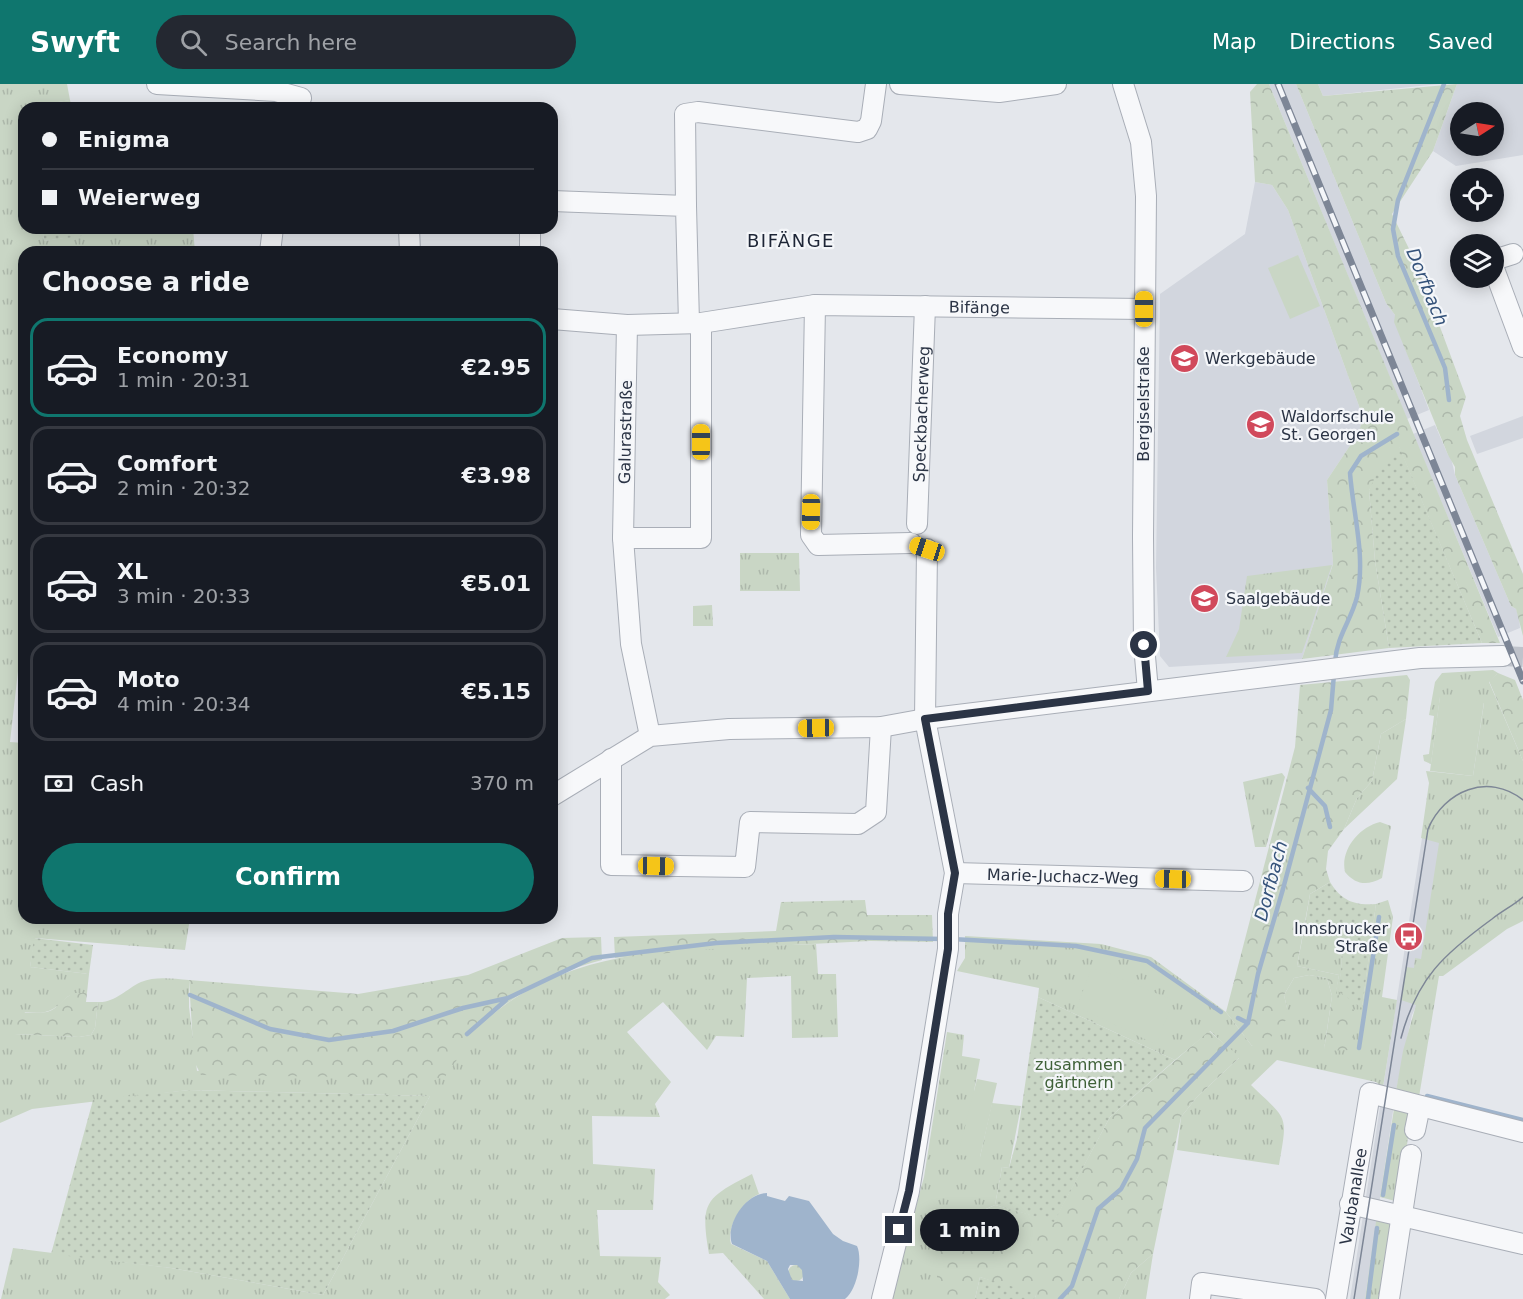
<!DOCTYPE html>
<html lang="en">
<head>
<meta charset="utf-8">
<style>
	:root { --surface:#171b24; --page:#242831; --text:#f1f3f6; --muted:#9ea1a6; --line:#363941; --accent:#0f766e }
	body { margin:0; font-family:"DejaVu Sans",sans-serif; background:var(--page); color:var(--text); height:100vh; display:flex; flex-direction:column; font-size:22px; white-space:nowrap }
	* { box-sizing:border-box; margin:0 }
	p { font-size:20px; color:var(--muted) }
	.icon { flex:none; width:33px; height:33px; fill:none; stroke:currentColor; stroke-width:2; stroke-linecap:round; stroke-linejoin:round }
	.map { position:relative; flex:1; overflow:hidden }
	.details { position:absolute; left:18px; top:162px; width:540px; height:678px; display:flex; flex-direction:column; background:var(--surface); border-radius:18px; box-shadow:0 3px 15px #0003 }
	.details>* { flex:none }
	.top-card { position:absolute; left:18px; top:18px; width:540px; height:132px; border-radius:18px; box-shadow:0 3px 15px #0003; display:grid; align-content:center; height:132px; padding:0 24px; background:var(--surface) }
	.needle { width:39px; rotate:78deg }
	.fabs { position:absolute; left:1450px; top:18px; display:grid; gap:12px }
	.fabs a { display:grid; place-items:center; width:54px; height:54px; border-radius:50%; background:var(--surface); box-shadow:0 3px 15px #0003; font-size:30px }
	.end { position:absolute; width:27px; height:27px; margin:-14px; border:8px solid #2b3445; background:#fff; box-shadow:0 0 0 3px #fff }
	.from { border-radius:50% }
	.bubble { position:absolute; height:42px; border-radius:21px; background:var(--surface); box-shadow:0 3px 15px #0003; font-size:20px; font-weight:700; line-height:42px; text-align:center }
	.car { position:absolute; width:18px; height:36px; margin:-18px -9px; border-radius:8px; box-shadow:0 0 4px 2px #0007; background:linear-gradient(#f5c518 24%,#345 0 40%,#f5c518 0 76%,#345 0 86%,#f5c518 0) }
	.top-card b { display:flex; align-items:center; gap:21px; height:57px; font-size:22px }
	.top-card b+b { border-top:2px solid var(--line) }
	.top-card i { width:15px; height:15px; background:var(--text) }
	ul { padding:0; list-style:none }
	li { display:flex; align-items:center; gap:18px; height:99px; margin:0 12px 9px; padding:0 12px; border:3px solid var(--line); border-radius:18px }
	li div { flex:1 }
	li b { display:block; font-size:22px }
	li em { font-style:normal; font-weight:700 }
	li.selected { border-color:var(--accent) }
	li>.icon { width:54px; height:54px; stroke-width:1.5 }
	h2 { padding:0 24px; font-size:27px; line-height:72px }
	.pay { display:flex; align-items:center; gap:15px; height:66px; padding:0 24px; font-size:22px }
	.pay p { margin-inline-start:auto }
	.primary-button { display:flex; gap:12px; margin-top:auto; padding:12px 24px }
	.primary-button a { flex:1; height:69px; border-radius:36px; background:var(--accent); color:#fff; font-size:24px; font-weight:700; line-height:69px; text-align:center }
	header { display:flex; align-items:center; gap:36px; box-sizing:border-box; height:84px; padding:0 30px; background:var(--accent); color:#fff }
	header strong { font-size:28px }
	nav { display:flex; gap:33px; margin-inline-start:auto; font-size:21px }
	.search { width:420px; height:54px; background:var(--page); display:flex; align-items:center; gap:15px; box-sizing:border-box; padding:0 21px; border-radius:33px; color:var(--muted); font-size:22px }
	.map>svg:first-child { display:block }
</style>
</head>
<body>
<header>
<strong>Swyft</strong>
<div class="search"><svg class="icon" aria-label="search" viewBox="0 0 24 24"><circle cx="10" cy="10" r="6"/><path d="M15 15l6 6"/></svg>Search here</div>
<nav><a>Map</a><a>Directions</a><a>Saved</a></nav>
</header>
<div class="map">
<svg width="1523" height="1215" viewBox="0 0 1523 1215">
	<defs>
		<pattern id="grass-tufts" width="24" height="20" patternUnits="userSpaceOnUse" patternTransform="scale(1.5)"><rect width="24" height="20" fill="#c9d6c5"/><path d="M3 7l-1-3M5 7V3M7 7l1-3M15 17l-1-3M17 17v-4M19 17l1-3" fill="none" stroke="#adb8ab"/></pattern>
		<pattern id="forest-crowns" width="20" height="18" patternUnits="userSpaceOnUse" patternTransform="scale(1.5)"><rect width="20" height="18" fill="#c9d6c5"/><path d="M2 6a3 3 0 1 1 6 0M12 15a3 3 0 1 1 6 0" fill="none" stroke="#adb8ab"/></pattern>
		<pattern id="garden-dots" width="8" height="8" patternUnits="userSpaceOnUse" patternTransform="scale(1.5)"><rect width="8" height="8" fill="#c9d6c5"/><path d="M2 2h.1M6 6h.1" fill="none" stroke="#adb8ab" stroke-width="1.8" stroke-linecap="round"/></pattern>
	</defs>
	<rect width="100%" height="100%" fill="#e4e7ec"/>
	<!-- built -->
	<path fill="#d2d6de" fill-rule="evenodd" d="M1269,0H1296L1386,219L1395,231V238L1429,326L1407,335Z
		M1318,0H1439L1323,12Z
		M1457,0H1523V71L1456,82L1433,67ZM1461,28H1494V62H1461Z
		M1255,98L1272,101L1288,126L1363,333L1359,348L1327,396L1333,480L1302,575L1169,583L1160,572L1156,484L1160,210L1245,150Z
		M1523,332V354L1477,370L1470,352Z
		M1435,341L1448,371L1451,374L1455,391L1511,522L1516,525L1519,534L1520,544L1498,553L1413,350Z
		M1442,712L1448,875L1421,912L1412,931L1396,1007L1365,1215H1350L1425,735Z"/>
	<!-- grass -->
	<path fill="url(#grass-tufts)" d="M0,0H67L70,16L24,24V144H42L44,157L96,149L95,144H193L195,168H24V534L10,658L24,659V834H190L185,866L35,854L30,883L89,890L87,909C62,909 69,916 53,925C45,930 34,929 25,928L15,950L79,953L91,951L95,944L98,918C115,919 126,905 141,898C156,892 173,895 189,896V923L197,987L483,939C572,856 703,865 816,860L818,890H836L838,953L792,954L791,892L747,894L744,953L716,952L707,966L663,918L627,948L671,998L655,1020L660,1033L592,1032L593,1080L655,1085L653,1126H597L600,1172L661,1173L658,1198L670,1211L665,1215H1L13,1164L171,1184L323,1211L430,1012L189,1006L32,1025L0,1039Z
		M740,469H799L800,507H740Z
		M1332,481L1302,569L1226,573L1239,545L1247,492Z
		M712,521L713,542H693V522Z
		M1493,586L1498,589L1489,598L1523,677V837L1507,845L1443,892H1439L1419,1013L1396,1007L1403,967L1416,921L1401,916L1406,883L1414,884L1415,874L1421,875L1439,759L1421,754L1429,699L1426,687L1473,692L1484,619L1440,613L1431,680L1424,677L1423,671L1429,670L1434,632L1429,631L1435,598L1442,589Z
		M1406,635L1397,695L1344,745L1357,714L1372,697L1381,650Z
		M1282,689L1285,693L1266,763H1255L1243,698Z
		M1380,738L1391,742L1382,794C1367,802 1356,801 1345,788C1340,766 1359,743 1380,738Z
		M1388,816L1393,833L1382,913L1397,916L1383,1003L1376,998L1277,976L1251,1001C1288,1037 1288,1029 1279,1081L1177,1066L1181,1033L1197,1013L1239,974L1210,947L1175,976L1038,913L1039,904L957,887L965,874V852L1101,860L1151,873L1226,928L1252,962L1287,924L1284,911L1294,894L1309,891L1327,894L1332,912L1324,966L1339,891L1297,882L1305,840C1313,844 1325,846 1331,849C1348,859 1340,891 1339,907L1362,923L1376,820Z
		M947,948L964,951L962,972L980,975L974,1007L980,1073L992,1019L1021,1022L1009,1084L1002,1083L995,1121L970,1132L937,1204V1215H891L924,1093Z
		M1394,1025L1411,1031L1399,1118L1380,1113Z
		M752,1090L759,1110C743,1116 726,1143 731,1160L767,1177L790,1215H764L723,1169L709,1170C700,1118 705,1114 752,1090Z
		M1377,1131L1395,1136L1383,1215H1365Z
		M1153,1170L1146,1215H1119L1131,1189Z"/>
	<!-- forest -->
	<path fill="url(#forest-crowns)" d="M1257,0H1269L1500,559H1482L1399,363L1369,406L1375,477L1389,564L1302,575L1333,480L1327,396L1359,348L1363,333L1288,126L1272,101L1255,98L1250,8Z
		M1296,0H1318L1323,12L1457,0L1433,67L1392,130L1417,181L1466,313L1460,332L1467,356L1523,490V552L1516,525L1511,522L1455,391V383L1448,371L1394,238L1395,231L1386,219Z
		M1498,589L1515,596L1523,616V677L1489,597Z
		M1407,591L1410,596L1406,635L1381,650L1372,697L1357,714L1344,745L1328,767L1326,785L1330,798L1310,810L1297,882L1339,891L1336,909L1356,928V942L1349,966L1324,967L1332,912L1327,894L1309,891L1294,894L1284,911L1287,924L1286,936L1269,955L1252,962L1226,928L1295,663L1300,601Z
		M865,816L867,831H932L933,858L870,857L712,865L615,874L614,853L776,847L781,818Z
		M601,853L602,876C562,886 514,908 485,938C469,954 458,976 444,994L201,991L194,977L189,896L358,910L468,891L562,854Z
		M74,909H87L86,918H98L95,944L91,951L79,953L15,950L13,943L17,929C29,927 45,932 55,924C62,918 65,913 74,909Z
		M1209,947L1240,973L1197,1013L1181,1033L1153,1170L1131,1189L1119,1215H1034L1036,1212L980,1193L975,1215H937V1166L947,1143L995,1121L1054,1137L1110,1033Z
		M788 1189a8 8 0 1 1 16 0a8 8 0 1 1-16 0Z"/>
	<!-- garden -->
	<path fill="url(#garden-dots)" d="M70,16L72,24H25V23Z
		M42,144H95L96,150L44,157Z
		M1399,362L1482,559L1389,564L1375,477L1369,406L1378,387Z
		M1330,798C1341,816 1354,822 1376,820L1362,924L1338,907C1340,891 1348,859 1331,849C1325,846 1313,844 1305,840L1310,810Z
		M34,854L93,861L89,890L30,883Z
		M1038,913L1175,976L1110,1033L1054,1138L995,1121L1002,1083L1009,1084L1017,1055Z
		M189,1006L430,1012L323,1211L171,1184L51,1170L93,1016Z
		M980,1193L1031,1208L1036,1212L1034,1215H975Z"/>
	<!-- pitch -->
	<path fill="#c9d6c5" d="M1298,171L1320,222L1290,235L1268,184Z
		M1440,612L1484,618L1473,692L1430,687Z
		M1091,885L1101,886L1170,915L1172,920L1158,956L1153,959L1077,923Z
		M977,995L997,999L980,1073L958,1071Z"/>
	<!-- water -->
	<path fill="#9fb4cc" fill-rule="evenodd" d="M767,1109V1112L785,1117L789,1112L809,1117L833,1150L843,1157L857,1162C863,1175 857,1206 845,1215H790L767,1177L732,1160C725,1140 746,1109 767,1109ZM790,1181H797L802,1186L803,1197L792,1196L788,1185Z"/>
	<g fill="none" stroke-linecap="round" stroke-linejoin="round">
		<!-- stream -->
		<path stroke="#9fb4cc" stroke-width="4.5" d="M1444,0L1398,116L1393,145L1398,172L1445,284L1449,316
			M1335,578C1337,551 1351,537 1357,513C1366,472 1353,430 1350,389L1361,372L1397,350
			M1308,704L1325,722L1330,743
			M952,855L1076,862L1147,877L1221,928
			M190,911L270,945L329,956L393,947L463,924L508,914L592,874L716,859L834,853L944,855
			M1238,934L1248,939
			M467,950L506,916
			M1359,964L1379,833
			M1427,1012L1523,1036
			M1383,1111L1394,1041
			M1060,1215L1072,1202L1098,1125L1121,1105L1137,1075L1145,1044L1248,939L1258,890L1283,805L1331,626L1334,590
			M1368,1215L1377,1144"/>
		<!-- minor-tunnel -->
		<path stroke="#bfc3cb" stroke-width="20" stroke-dasharray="20 10" stroke-linecap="butt" d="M1503,572L1523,573"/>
		<defs>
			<g id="minor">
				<path d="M157,0L276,7L301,14"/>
				<path d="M900,0L999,8L1056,0"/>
				<path d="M1123,0L1141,58L1146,112L1143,453L1144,561L1148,607"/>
				<path d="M552,117L686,122L689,239"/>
				<path d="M686,122L685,30L698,28L858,48L867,45L871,37L876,0"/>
				<path d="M409,144L410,168"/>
				<path d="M270,168L273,144"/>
				<path d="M530,168V144"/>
				<path d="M1494,176L1513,170"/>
				<path d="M1494,185L1523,263"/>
				<path d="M815,221L811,451L818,461L911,459"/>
				<path id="s1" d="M552,235L627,241L701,239L815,221L1144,225"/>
				<path d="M627,241L623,454L631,560L650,652"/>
				<path id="s2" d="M917,440L925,222"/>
				<path d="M623,454H701V239"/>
				<path d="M611,675V781L745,783L750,738L858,740L876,728L881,643"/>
				<path d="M552,712L650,652L729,645L881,643L925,635L1420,574L1503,572"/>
				<path id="s3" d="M955,789L1243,797"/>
				<path d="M1415,1046L1420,1022"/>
				<path d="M1350,1120L1523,1160"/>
				<path d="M882,1215L909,1107L948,865V830L955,789L925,635L927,465"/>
				<path d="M1200,1215L1202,1199L1315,1215"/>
				<path id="s4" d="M1336,1215L1370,1009L1523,1048"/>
				<path d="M1389,1215L1411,1071"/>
			</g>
		</defs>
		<!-- minor casing -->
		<use href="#minor" stroke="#a9aeb7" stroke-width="22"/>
		<!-- minor -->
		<use href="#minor" stroke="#f7f8fa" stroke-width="20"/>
		<!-- tram -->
		<path stroke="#7d8696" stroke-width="1.5" d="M1401,954C1417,894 1444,870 1492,835C1502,827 1514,821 1523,813
			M1354,1215L1428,745C1444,707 1488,688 1523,716"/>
		<defs>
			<path id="rail" d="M1278,0L1523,597"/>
		</defs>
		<!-- rail casing -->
		<use href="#rail" stroke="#7d8696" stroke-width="7"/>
		<!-- rail -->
		<use href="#rail" stroke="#f4f6f9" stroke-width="4.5" stroke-dasharray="14" stroke-linecap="butt"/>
	</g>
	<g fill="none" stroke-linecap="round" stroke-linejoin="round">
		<!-- route -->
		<path stroke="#2b3445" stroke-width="8" d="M899,1146L909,1107L948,865V830L955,789L925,635L1148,607L1144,561"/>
	</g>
	<!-- icons -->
	<defs>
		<symbol id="school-disc" viewBox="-11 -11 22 22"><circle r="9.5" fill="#d1495b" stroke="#f4f6f9"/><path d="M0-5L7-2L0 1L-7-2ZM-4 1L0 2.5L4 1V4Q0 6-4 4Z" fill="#fff"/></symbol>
		<symbol id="bus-disc" viewBox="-11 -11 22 22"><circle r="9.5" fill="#d1495b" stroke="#f4f6f9"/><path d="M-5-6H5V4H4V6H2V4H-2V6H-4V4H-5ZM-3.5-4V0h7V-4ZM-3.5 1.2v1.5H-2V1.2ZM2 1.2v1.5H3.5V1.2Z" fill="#fff"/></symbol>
	</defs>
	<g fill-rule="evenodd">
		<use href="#school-disc" x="1168" y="258" width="33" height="33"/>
		<use href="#school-disc" x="1244" y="324" width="33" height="33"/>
		<use href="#school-disc" x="1188" y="498" width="33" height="33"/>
		<use href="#bus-disc" x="1392" y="836" width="33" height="33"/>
	</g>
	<g text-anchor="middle" stroke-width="4.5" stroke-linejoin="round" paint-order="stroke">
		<!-- street labels -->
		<g font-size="16" fill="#2b3445" stroke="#f4f6f9">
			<text dy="6" stroke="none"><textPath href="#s1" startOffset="429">Bifänge</textPath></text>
			<text transform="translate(1143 320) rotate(-90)" y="6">Bergiselstraße</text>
			<text dy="6" stroke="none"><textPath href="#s2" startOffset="110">Speckbacherweg</textPath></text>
			<text transform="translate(625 348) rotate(-89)" y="6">Galurastraße</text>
			<text dy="6" stroke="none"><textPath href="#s3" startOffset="108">Marie-Juchacz-Weg</textPath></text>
			<text dy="6" stroke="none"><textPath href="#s4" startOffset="104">Vaubanallee</textPath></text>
		</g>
		<!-- poi labels -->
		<g font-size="16" fill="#2b3445" stroke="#f4f6f9" text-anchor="start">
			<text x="1205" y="280">Werkgebäude</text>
			<text x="1281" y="338">Waldorfschule<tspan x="1281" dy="18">St. Georgen</tspan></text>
			<text x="1226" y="520">Saalgebäude</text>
			<text x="1388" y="850" text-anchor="end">Innsbrucker<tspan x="1388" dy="18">Straße</tspan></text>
		</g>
		<!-- park labels -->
		<g font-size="16" fill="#3f6138" stroke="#f4f6f9">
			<text x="1079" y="986">zusammen<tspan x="1079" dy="18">gärtnern</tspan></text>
		</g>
		<!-- neighbourhood labels -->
		<g font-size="18" letter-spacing="1.5" fill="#1d2536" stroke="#f4f6f9">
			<text x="791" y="163">BIFÄNGE</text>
		</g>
		<!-- water labels -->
		<g font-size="18" font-style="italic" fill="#34527a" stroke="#f4f6f9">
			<text transform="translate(1427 203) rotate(68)" y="6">Dorfbach</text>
			<text transform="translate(1271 797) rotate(-75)" y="6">Dorfbach</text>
		</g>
	</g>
</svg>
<div class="fabs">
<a><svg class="needle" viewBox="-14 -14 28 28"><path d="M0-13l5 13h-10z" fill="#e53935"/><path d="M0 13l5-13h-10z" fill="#9ea1a6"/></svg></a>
<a><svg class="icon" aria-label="locate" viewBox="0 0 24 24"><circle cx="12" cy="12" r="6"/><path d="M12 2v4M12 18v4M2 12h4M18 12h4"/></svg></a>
<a><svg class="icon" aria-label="layers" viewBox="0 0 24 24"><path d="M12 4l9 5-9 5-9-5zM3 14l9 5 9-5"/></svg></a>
</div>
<i class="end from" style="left:1144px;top:561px"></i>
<i class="end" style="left:899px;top:1146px"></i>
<div class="bubble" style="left:920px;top:1125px;width:99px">1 min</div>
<i class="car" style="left:1144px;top:225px;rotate:0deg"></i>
<i class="car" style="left:701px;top:358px;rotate:0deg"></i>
<i class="car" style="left:811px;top:428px;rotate:181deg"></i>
<i class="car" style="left:927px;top:465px;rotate:288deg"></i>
<i class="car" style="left:816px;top:644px;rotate:269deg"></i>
<i class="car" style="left:656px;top:782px;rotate:91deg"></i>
<i class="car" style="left:1173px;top:795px;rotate:271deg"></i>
<div class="top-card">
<b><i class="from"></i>Enigma</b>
<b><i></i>Weierweg</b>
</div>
<section class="details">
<h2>Choose a ride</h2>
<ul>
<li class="selected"><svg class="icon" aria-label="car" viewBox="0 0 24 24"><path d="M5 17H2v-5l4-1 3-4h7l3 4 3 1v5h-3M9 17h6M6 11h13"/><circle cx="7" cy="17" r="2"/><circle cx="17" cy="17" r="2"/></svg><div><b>Economy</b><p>1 min · 20:31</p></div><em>€2.95</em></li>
<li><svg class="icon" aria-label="car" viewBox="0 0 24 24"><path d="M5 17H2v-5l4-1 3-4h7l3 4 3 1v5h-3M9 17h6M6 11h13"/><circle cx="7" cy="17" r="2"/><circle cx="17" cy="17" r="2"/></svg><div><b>Comfort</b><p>2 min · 20:32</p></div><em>€3.98</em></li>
<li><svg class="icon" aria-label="car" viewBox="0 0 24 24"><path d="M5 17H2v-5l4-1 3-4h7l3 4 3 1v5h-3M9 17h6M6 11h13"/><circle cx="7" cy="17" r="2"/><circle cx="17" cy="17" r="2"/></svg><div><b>XL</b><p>3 min · 20:33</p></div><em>€5.01</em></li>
<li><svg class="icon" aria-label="car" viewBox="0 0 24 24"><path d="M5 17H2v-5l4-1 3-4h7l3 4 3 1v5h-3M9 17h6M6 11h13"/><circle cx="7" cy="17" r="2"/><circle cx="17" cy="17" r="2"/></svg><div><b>Moto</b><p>4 min · 20:34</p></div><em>€5.15</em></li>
</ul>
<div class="pay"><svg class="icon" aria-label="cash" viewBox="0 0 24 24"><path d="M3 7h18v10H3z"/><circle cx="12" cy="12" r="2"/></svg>Cash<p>370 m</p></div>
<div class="primary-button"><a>Confirm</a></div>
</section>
</div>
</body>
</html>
